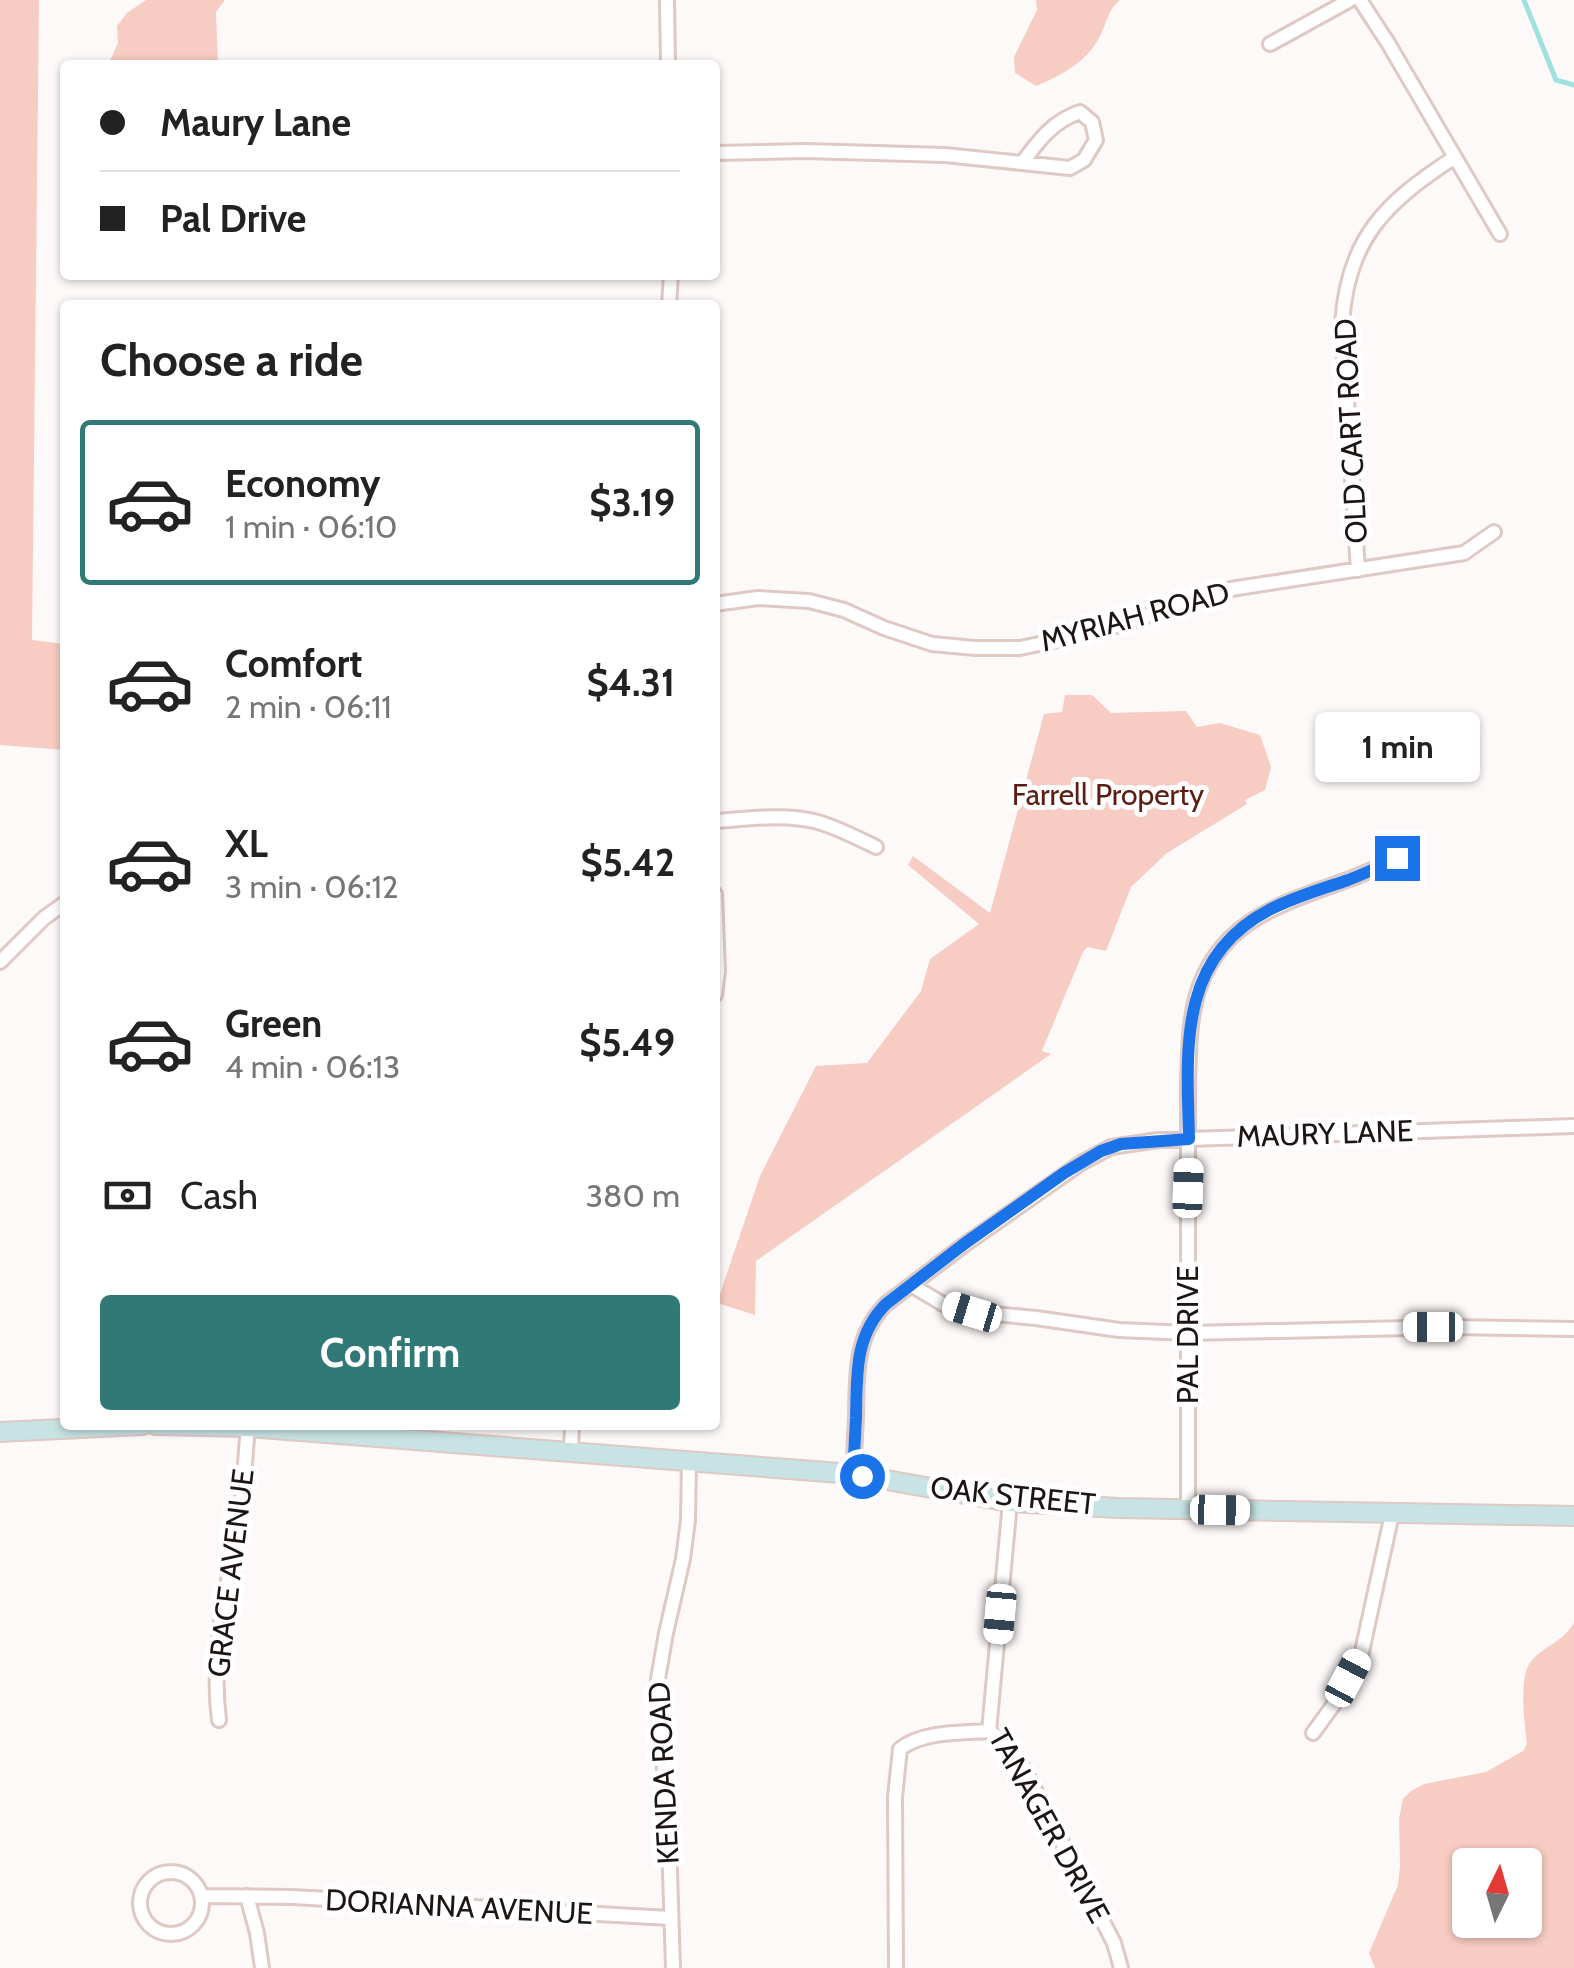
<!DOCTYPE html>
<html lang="en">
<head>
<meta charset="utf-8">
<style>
	:root { --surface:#fff; --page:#f2f2f2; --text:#222; --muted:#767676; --line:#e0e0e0; --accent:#307977 }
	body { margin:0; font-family:Cabin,sans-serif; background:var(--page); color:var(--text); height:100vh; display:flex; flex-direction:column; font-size:38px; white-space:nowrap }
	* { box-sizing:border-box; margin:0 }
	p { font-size:32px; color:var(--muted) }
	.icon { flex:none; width:55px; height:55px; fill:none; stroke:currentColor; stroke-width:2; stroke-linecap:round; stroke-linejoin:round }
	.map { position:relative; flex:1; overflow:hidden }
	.side { position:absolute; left:60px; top:300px; width:660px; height:1130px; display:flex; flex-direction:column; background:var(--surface); border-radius:10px; box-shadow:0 2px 8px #0004 }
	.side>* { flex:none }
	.banner { position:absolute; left:60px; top:60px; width:660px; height:220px; border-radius:10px; box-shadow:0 2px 8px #0004; display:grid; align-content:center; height:220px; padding:0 40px; background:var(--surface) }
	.needle { width:65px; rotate:5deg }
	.tools { position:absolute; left:1452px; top:1848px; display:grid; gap:20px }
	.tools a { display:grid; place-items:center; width:90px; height:90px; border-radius:10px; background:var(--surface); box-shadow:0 2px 8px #0004; font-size:50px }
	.end { position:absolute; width:45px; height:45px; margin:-22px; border:12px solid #1a73e8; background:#fff; box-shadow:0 0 0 5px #fff }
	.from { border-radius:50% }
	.bubble { position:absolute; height:70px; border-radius:10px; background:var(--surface); box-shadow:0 2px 8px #0004; font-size:32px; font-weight:700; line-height:70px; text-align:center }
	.car { position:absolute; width:30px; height:60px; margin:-30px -15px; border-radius:12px; box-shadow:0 0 8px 2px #0007; background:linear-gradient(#fff 24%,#345 0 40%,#fff 0 76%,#345 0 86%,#fff 0) }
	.banner b { display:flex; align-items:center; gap:35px; height:95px; font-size:38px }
	.banner b+b { border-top:2px solid var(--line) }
	.banner i { width:25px; height:25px; background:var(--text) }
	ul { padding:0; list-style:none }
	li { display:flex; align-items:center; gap:30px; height:165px; margin:0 20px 15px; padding:0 20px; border:5px solid transparent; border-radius:10px }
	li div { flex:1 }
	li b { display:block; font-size:38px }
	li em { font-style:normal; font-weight:700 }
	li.current { border-color:var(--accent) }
	li>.icon { width:90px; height:90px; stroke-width:1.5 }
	h2 { padding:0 40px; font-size:45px; line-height:120px }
	.pay { display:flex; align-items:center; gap:25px; height:110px; padding:0 40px; font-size:38px }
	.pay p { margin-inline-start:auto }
	.button { display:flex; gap:20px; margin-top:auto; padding:20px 40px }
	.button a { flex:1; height:115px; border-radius:10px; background:var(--accent); color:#fff; font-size:40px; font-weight:700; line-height:115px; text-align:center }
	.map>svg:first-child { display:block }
</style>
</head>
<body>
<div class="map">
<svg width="1574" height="1968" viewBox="0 0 1574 1968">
	<rect width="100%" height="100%" fill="#fdf9f8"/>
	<!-- green -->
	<path fill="#f7ccc3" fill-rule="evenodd" d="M0,0H39L32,640L65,644V750L0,745Z
		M146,0H225L216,12L218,65H108L118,43L117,26L127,13Z
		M1036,0H1120C1106,11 1106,29 1096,43C1083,64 1058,77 1036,86L1015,73L1014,57L1037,10Z
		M1065,695H1092L1111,713L1186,711L1197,727L1220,723L1260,735L1271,767L1265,790L1245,800L1247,804L1167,853L1131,887L1106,951L1087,947L1083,952L1042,1051L1051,1054L756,1261L755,1315L717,1303L760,1176L816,1066L867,1063L921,991L930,959L979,924L908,865L913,856L990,913L1044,714L1062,712Z
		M1574,1623V1968H1375L1369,1953L1398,1885L1400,1867L1399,1819L1403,1799L1411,1791L1424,1784L1486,1772L1523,1751L1527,1744C1525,1723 1517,1674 1533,1659C1548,1644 1561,1643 1574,1623ZM1470,1865H1525V1920H1470Z"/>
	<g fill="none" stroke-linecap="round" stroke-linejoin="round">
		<!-- stream -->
		<path stroke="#9fe1df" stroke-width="5" d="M1524,0L1556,80L1574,85"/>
		<defs>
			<path id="street" d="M667,0L668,65
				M1360,0L1388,43L1500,234
				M1270,44L1350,0
				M715,153L805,151L945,155L1070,168L1084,160L1096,140L1092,122L1080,112C1053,121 1039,140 1022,163
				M669,305L671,275
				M1358,570L1342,325C1347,238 1386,202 1455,157
				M715,604L758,598L809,601L844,610L884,628L932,644L975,648H1020L1100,631L1231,589L1464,553L1494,532
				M715,821C748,819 785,813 818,822C838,828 858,838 876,847
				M715,894L718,971L715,995
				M0,962L44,918L65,903
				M911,1285L943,1304L972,1312L1036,1318L1119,1330L1189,1333L1451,1327L1574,1329
				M571,1451L572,1425
				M853,1474C854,1455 855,1437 856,1418C857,1376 854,1336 886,1304L964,1245L1081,1163L1111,1147L1158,1140L1574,1126
				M1010,1502L989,1731L1006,1743L1025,1771L1114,1943L1121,1968
				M1188,1509V1082C1189,1054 1189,1025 1196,998C1217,921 1281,904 1347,880C1364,874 1380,866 1397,858
				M219,1720C210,1652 228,1587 239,1520C244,1489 245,1458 248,1427
				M1313,1733L1337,1700L1361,1656L1392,1514
				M140 1903a31 31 0 1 1 62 0a31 31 0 1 1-62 0Z
				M201,1896L292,1897L670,1918
				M247,1896L257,1933L262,1968
				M673,1968L668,1807L660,1730L658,1679L666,1633L683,1559L688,1520L689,1461
				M896,1968L895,1797L900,1749C923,1731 961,1733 989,1731"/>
			<path id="secondary" d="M155,1425L248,1427L853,1474L1010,1502L1118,1508L1574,1516
				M0,1432L143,1425"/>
		</defs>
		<!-- street casing -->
		<use href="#street" stroke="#dec9c5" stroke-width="18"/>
		<!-- secondary casing -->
		<use href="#secondary" stroke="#dec9c5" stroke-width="22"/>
		<!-- street -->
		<use href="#street" stroke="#fff" stroke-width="12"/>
		<!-- secondary -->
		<use href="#secondary" stroke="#c8e3e3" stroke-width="18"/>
	</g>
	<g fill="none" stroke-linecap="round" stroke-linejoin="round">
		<!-- route -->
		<path stroke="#1a73e8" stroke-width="12" d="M862,1476L853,1474C854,1455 855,1436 856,1418C857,1376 854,1336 886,1304L964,1244L1064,1173L1101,1151L1121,1144L1189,1139C1187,1050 1177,958 1269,910C1294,897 1322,889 1348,880C1364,874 1381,866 1397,858"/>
	</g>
	<g text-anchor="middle" stroke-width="10" stroke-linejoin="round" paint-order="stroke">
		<!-- street labels -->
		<g font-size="30" fill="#1c1513" stroke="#fff">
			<text transform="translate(1351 431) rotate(-93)" y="10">OLD CART ROAD</text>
			<text transform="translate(1135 617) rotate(-15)" y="10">MYRIAH ROAD</text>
			<text transform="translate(1325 1134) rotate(-2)" y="10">MAURY LANE</text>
			<text transform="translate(1188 1335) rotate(-90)" y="10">PAL DRIVE</text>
			<text transform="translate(1013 1496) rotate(6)" y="10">OAK STREET</text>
			<text transform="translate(231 1573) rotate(-83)" y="10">GRACE AVENUE</text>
			<text transform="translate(664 1773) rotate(-93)" y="10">KENDA ROAD</text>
			<text transform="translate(1049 1826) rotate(61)" y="10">TANAGER DRIVE</text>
			<text transform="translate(459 1907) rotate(3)" y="10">DORIANNA AVENUE</text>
		</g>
		<!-- park labels -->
		<g font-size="30" fill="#5d1c12" stroke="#fff">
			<text x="1108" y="805">Farrell Property</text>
		</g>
	</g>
</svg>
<div class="tools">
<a><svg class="needle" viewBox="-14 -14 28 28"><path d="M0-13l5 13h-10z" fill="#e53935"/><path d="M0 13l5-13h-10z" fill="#767676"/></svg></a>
</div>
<i class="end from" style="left:862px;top:1476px"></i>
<i class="end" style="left:1397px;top:858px"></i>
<div class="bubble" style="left:1315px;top:712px;width:165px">1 min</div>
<i class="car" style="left:1188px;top:1188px;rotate:2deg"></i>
<i class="car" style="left:972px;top:1312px;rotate:287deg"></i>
<i class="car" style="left:1433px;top:1327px;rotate:270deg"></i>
<i class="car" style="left:1220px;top:1510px;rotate:91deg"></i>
<i class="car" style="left:1000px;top:1614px;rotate:185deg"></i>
<i class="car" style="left:1348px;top:1678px;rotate:28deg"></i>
<div class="banner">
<b><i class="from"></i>Maury Lane</b>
<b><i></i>Pal Drive</b>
</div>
<section class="side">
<h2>Choose a ride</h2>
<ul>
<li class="current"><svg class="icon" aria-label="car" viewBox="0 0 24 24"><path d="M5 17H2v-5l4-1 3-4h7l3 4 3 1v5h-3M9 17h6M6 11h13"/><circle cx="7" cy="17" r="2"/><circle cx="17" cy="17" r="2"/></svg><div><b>Economy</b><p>1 min · 06:10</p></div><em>$3.19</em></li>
<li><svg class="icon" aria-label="car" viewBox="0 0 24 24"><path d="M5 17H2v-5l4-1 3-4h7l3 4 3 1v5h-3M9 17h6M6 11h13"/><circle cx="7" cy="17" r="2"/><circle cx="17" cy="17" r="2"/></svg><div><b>Comfort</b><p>2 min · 06:11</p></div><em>$4.31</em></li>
<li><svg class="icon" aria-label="car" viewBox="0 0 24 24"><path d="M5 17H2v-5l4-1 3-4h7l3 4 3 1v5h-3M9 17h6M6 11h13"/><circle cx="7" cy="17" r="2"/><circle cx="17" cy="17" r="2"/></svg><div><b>XL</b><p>3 min · 06:12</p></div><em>$5.42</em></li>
<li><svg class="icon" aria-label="car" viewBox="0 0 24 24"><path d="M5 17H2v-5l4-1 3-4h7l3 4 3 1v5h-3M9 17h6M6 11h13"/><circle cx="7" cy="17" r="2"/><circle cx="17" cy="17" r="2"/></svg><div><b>Green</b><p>4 min · 06:13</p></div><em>$5.49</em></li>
</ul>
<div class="pay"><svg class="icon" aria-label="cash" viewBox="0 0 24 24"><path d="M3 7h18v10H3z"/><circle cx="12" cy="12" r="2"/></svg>Cash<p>380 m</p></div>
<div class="button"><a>Confirm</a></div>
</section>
</div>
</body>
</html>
